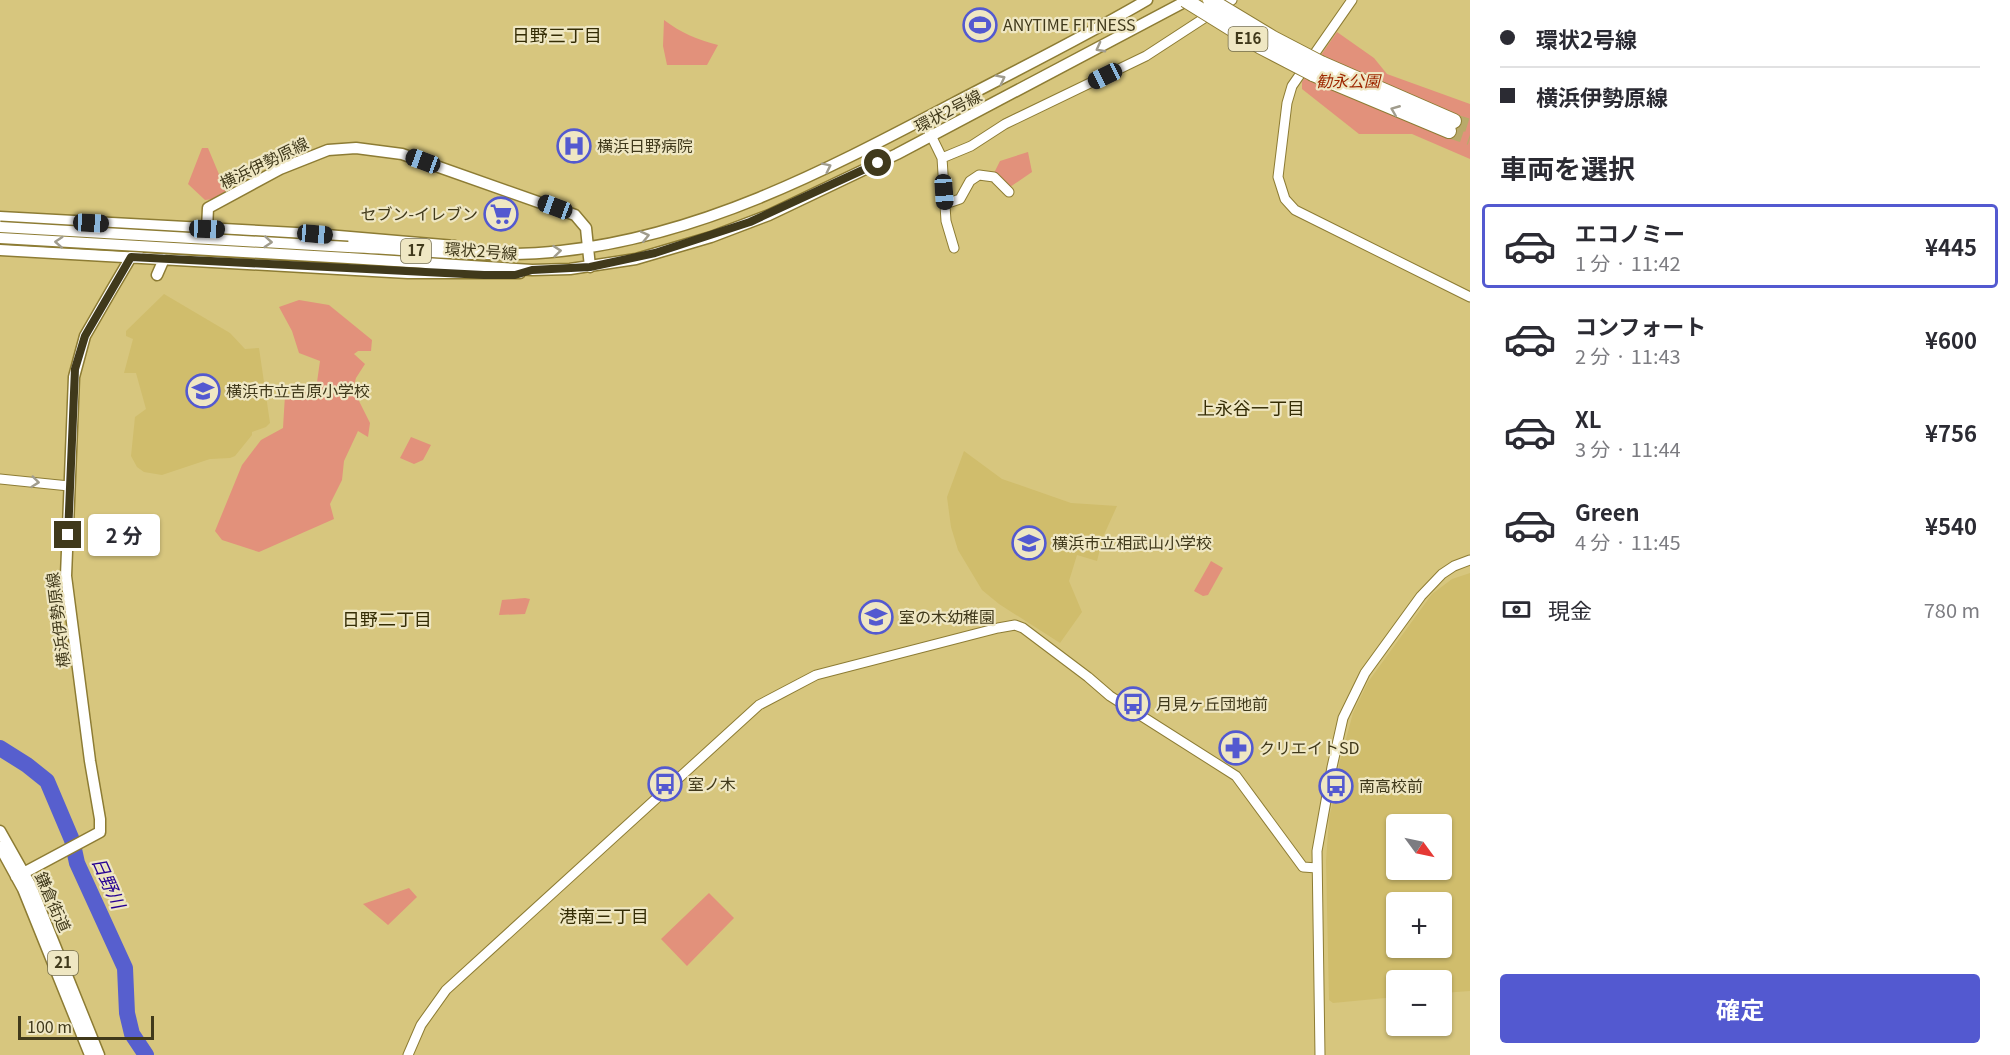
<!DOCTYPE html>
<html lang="ja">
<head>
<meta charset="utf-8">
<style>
	:root { --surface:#fff; --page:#f2f2f3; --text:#2b2b33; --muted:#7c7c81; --line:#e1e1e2; --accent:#5359d0 }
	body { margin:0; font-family:Georgia,"Noto Sans JP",serif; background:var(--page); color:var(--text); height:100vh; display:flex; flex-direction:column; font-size:22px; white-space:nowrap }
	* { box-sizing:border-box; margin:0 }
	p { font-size:20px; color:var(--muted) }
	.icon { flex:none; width:33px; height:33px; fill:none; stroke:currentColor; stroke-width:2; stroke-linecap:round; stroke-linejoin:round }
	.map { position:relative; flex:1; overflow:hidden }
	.side { display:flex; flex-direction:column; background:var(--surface); width:540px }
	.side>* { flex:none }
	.guide { display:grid; align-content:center; height:132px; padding:0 30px; background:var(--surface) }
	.needle { width:39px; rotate:123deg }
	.tools { position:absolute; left:1386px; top:814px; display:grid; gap:12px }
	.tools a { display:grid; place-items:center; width:66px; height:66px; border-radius:6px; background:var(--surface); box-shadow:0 2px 4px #0004; font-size:30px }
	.scale { position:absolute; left:18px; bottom:15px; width:136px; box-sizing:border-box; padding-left:6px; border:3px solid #40391b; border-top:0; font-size:16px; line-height:21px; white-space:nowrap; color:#40391b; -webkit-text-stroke:4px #efe7c3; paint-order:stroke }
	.end { position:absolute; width:27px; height:27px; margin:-14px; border:8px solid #40391b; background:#fff; box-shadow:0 0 0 3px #fff }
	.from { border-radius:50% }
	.bubble { position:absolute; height:42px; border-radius:6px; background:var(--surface); box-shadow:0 2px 4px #0004; font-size:20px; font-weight:700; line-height:42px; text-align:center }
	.car { position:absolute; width:18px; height:36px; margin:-18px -9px; border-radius:8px; box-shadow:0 0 4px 2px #0007; background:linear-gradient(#222 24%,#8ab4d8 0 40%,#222 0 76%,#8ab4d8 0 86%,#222 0) }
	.guide b { display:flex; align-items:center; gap:21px; height:57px; font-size:22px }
	.guide b+b { border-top:2px solid var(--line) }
	.guide i { width:15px; height:15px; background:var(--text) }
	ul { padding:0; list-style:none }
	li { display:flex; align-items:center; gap:18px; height:84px; margin:0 12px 9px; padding:0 18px; border:3px solid transparent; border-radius:6px }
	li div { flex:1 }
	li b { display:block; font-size:22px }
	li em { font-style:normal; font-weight:700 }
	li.active { border-color:var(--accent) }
	li>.icon { width:54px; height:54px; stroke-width:1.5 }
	h2 { padding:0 30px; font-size:27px; line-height:72px }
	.pay { display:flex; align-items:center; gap:15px; height:66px; padding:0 30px; font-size:22px }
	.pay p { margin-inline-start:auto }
	.button { display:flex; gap:12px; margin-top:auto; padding:12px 30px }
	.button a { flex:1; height:69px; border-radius:6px; background:var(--accent); color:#fff; font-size:24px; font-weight:700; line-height:69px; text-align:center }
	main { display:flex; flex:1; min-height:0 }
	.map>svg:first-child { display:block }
</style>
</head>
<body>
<main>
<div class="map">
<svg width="1470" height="1055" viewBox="0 0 1470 1055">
	<rect width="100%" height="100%" fill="#d7c67e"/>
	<!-- built -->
	<path fill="#d0bd6c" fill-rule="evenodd" d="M164,294L230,333L245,349L259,348L270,423L266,427L252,432V435L235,456L230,458L210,459L162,475L144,472L137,467L131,456L135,417L146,409L136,373H124L133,339L126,336V331Z
		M964,451L1002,479L1071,503L1117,506L1103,537L1097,561L1077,555L1069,581L1082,612L1060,643L999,604L982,590L958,550L951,527L947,497Z
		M1470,573V991L1442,993V981H1396V997L1333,1003L1329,1000L1326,861L1329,818L1339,777V765L1353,713L1368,682L1432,594L1452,579ZM1396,825H1442V870H1396ZM1396,903H1442V948H1396Z"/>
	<!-- green -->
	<path fill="#e2917b" d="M664,20C681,33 698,40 718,45L707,65H667L663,46Z
		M1337,32L1374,58L1387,74L1470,104V159L1412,134H1359L1302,89V82Z
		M202,148H208L226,191L213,199L205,200L188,184Z
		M1028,152L1032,172L1010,187L994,173L1000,161Z
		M299,300L329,305L372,340L371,351H358L354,354L365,364L356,378L353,389L370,423L368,437L358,431L344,461L342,480L330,504L334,519L259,552L222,540L215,531L242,465L261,440L283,428L285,395H303L317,382L320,361L299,353L292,331L279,307Z
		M411,437L431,445L423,460L414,464L400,458Z
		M1211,561L1223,568L1208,595L1203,596L1194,591Z
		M525,598L530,599L525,614L499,615L502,600Z
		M409,888L417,897L388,925L363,904Z
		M709,893L734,918L687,966L661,939Z"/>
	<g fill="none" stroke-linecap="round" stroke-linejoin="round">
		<!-- river -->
		<path stroke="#575fce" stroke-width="16" d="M0,748L27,765L47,781L72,840L77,863L125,968L127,1013L132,1034L146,1055"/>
		<!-- highway-tunnel -->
		<path stroke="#b9aa6a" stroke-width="14" stroke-dasharray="14 7" stroke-linecap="butt" d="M1454,121L1470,126
			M1449,131L1470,138"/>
		<defs>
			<path id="minor" d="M1352,0L1292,86L1287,103L1278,177L1285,199L1295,210L1470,297
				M923,119L942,158L946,221L954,248
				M942,158L971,146L1005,124L1146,56L1232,0
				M945,204L960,199L970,181L979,175L994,177L1009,192
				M0,479L69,486
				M408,1055L421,1025L446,990L759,705L816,675L998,628L1015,625L1023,628L1088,677L1110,696L1236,776L1303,867L1317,868
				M1320,1055L1317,851L1332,767L1343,718L1365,673L1421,596L1442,574L1454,566L1470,560"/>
			<path id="major" d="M0,217L315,234L455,246
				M207,229L208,208L280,169L328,150L356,148L402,154L575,215L586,228L590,267
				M348,247C419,250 491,259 561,251C705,235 828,169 954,103C1019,69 1084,37 1147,0
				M0,250L408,273H520
				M348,258L532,270L570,269L636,259L711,237L769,215L897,154L1188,0
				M157,275L164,259
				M0,831L31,886L99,1055
				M0,847L23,889L90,1055
				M16,877L100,832V819L90,761L66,576L74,377L85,336L111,291L131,257L162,227"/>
			<path id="highway" d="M1321,63L1454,121
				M1313,74L1449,131"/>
		</defs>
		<!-- minor casing -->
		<use href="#minor" stroke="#8d7c34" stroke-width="11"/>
		<!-- major casing -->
		<use href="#major" stroke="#8d7c34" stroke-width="13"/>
		<!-- highway casing -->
		<use href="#highway" stroke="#8d7c34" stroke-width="16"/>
		<!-- minor -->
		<use href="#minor" stroke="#fff" stroke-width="9"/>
		<!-- major -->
		<use href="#major" stroke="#fff" stroke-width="10"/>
		<!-- highway -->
		<use href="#highway" stroke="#fff" stroke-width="14"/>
		<defs>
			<path id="major-bridge" d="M0,227L348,247
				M0,238L348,258"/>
			<path id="highway-bridge" d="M1185,0L1261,47L1313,74
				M1210,0L1273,38L1321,63"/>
		</defs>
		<!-- major-bridge casing -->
		<use href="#major-bridge" stroke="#8d7c34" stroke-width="13" stroke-linecap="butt"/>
		<!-- highway-bridge casing -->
		<use href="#highway-bridge" stroke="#8d7c34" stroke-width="16" stroke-linecap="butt"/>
		<!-- major-bridge -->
		<use href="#major-bridge" stroke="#fff" stroke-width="10"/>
		<!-- highway-bridge -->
		<use href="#highway-bridge" stroke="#fff" stroke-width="14"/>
	</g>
	<!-- one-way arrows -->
	<defs><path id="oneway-chevron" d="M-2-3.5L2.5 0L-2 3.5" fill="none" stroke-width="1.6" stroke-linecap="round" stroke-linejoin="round" transform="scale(1.5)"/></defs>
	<g stroke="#a09c8d">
		<use href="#oneway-chevron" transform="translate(1100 48) rotate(152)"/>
		<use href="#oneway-chevron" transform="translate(1001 79) rotate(-27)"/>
		<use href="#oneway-chevron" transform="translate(1395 110) rotate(-158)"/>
		<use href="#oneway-chevron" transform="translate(827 167) rotate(-26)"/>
		<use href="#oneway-chevron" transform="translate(645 236) rotate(-13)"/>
		<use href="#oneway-chevron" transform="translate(59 242) rotate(-176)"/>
		<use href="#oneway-chevron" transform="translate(268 242) rotate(4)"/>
		<use href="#oneway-chevron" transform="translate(557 251) rotate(-6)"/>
		<use href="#oneway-chevron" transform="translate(35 482) rotate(6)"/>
	</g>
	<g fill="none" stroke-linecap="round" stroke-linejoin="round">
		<!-- route -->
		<path stroke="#40391b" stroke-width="8" d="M68,535L75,369L85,336L131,257L484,275H515L532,270L590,267L655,253L750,222L878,163"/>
	</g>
	<!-- icons -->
	<defs>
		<symbol id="stadium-ring" viewBox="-11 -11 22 22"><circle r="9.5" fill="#efe7c3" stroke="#5359d0" stroke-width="1.5"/><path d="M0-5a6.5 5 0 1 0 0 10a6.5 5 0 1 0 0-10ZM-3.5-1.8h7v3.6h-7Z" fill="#5359d0"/></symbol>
		<symbol id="hospital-ring" viewBox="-11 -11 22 22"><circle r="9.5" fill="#efe7c3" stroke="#5359d0" stroke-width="1.5"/><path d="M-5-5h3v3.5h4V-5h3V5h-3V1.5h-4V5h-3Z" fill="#5359d0"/></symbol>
		<symbol id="supermarket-ring" viewBox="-11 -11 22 22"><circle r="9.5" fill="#efe7c3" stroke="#5359d0" stroke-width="1.5"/><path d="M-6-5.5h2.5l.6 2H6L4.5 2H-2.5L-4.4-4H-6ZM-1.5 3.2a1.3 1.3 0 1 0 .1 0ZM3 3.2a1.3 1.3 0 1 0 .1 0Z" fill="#5359d0"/></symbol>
		<symbol id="school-ring" viewBox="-11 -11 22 22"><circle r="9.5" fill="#efe7c3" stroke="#5359d0" stroke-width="1.5"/><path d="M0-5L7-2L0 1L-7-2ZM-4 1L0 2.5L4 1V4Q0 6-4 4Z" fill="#5359d0"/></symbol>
		<symbol id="bus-ring" viewBox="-11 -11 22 22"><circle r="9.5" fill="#efe7c3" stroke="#5359d0" stroke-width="1.5"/><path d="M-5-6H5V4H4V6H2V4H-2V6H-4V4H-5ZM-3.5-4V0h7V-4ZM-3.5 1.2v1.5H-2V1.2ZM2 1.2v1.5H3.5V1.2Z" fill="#5359d0"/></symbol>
		<symbol id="pharmacy-ring" viewBox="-11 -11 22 22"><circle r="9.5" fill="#efe7c3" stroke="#5359d0" stroke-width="1.5"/><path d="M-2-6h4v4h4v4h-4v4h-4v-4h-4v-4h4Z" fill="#5359d0"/></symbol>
	</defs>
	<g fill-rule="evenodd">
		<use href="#stadium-ring" x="961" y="6" width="38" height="38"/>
		<use href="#hospital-ring" x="555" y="127" width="38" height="38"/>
		<use href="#supermarket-ring" x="482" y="195" width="38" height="38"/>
		<use href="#school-ring" x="184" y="372" width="38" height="38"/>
		<use href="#school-ring" x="1010" y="524" width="38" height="38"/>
		<use href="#school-ring" x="857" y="598" width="38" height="38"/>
		<use href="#bus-ring" x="1114" y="685" width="38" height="38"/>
		<use href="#pharmacy-ring" x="1217" y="729" width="38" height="38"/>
		<use href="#bus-ring" x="646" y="765" width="38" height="38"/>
		<use href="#bus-ring" x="1317" y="767" width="38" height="38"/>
	</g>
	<g text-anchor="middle" stroke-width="4.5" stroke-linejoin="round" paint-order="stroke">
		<!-- shield labels -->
		<g fill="#efe7c3" stroke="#746d4d" stroke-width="1.5">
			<rect x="1228.5" y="27" width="39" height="24" rx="4.5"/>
			<rect x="401" y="239" width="30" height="24" rx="4.5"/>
			<rect x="48" y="951" width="30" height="24" rx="4.5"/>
		</g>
		<g font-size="15" font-weight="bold" fill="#40391b">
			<text x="1248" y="44">E16</text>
			<text x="416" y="256">17</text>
			<text x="63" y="968">21</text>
		</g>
		<!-- poi labels -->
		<g font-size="16" fill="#40391b" stroke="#efe7c3" text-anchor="start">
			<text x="1003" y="31">ANYTIME FITNESS</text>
			<text x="597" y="152">横浜日野病院</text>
			<text x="478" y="220" text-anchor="end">セブン-イレブン</text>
			<text x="226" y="397">横浜市立吉原小学校</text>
			<text x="1052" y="549">横浜市立相武山小学校</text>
			<text x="899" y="623">室の木幼稚園</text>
			<text x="1156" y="710">月見ヶ丘団地前</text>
			<text x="1259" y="754">クリエイトSD</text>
			<text x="688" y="790">室ノ木</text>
			<text x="1359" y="792">南高校前</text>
		</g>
		<!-- park labels -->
		<g font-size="16" font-style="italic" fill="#9d2700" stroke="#efe7c3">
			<text x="1348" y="87">勧永公園</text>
		</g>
		<!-- street labels -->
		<g font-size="16" fill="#40391b" stroke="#efe7c3">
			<text transform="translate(948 111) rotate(-27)" y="6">環状2号線</text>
			<text transform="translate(264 163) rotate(-26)" y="6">横浜伊勢原線</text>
			<text transform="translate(481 251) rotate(4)" y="6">環状2号線</text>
			<text transform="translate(58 620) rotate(-97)" y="6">横浜伊勢原線</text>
			<text transform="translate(53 902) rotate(66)" y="6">鎌倉街道</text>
		</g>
		<!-- neighbourhood labels -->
		<g font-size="18" fill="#352d05" stroke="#efe7c3">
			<text x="557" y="42">日野三丁目</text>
			<text x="1251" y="415">上永谷一丁目</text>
			<text x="387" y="626">日野二丁目</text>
			<text x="604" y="923">港南三丁目</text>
		</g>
		<!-- water labels -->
		<g font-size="18" font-style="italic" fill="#250093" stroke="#efe7c3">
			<text transform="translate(108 883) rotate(66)" y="6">日野川</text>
		</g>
	</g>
</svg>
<div class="tools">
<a><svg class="needle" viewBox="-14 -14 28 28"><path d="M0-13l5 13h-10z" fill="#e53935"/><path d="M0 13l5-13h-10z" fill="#7c7c81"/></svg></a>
<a>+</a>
<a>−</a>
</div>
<div class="scale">100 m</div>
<i class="end from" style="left:878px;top:163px"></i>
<i class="end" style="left:68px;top:535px"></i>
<div class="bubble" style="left:88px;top:514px;width:72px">2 分</div>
<i class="car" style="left:1105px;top:76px;rotate:244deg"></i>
<i class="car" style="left:423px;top:161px;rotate:290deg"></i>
<i class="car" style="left:944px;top:192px;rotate:176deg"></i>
<i class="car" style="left:555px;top:207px;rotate:290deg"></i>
<i class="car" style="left:91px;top:223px;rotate:93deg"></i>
<i class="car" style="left:207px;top:229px;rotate:92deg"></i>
<i class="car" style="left:315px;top:234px;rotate:95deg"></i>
</div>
<section class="side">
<div class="guide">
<b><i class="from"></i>環状2号線</b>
<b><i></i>横浜伊勢原線</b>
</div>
<h2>車両を選択</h2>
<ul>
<li class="active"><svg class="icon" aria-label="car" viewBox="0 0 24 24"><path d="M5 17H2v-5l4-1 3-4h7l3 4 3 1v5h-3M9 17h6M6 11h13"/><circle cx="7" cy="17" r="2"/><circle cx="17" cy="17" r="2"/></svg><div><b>エコノミー</b><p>1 分 · 11:42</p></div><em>¥445</em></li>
<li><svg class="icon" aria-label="car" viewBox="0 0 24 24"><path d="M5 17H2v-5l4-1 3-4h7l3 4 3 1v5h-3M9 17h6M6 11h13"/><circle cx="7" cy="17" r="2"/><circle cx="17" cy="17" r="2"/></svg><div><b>コンフォート</b><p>2 分 · 11:43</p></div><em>¥600</em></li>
<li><svg class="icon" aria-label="car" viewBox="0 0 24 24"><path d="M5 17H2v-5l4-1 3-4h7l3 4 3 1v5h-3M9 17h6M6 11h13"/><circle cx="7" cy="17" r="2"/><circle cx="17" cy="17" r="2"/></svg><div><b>XL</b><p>3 分 · 11:44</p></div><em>¥756</em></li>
<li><svg class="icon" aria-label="car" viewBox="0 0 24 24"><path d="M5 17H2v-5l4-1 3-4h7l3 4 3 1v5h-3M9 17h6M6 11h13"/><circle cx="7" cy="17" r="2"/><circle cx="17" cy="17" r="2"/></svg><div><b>Green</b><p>4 分 · 11:45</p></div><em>¥540</em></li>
</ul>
<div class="pay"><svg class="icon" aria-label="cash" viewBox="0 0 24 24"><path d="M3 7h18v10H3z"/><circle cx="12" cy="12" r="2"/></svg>現金<p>780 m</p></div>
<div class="button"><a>確定</a></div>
</section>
</main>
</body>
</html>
